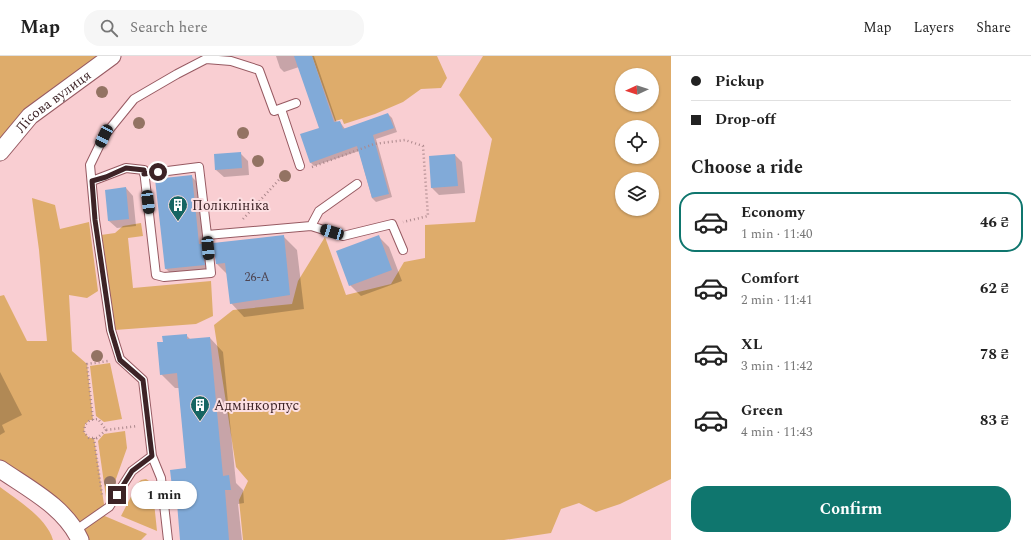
<!DOCTYPE html>
<html lang="en">
<head>
<meta charset="utf-8">
<style>
	:root { --surface:#fff; --page:#f6f6f6; --text:#222; --muted:#767676; --line:#e0e0e0; --accent:#0f766e }
	body { margin:0; font-family:Spectral,serif; background:var(--page); color:var(--text); height:100vh; display:flex; flex-direction:column; font-size:15px; white-space:nowrap }
	* { box-sizing:border-box; margin:0 }
	p { font-size:13px; color:var(--muted) }
	.icon { flex:none; width:22px; height:22px; fill:none; stroke:currentColor; stroke-width:2; stroke-linecap:round; stroke-linejoin:round }
	.map { position:relative; flex:1; overflow:hidden }
	.sheet { display:flex; flex-direction:column; background:var(--surface); width:360px }
	.sheet>* { flex:none }
	.top-card { display:grid; align-content:center; height:88px; padding:0 20px; background:var(--surface) }
	.needle { width:26px; rotate:267deg }
	.buttons { position:absolute; left:615px; top:12px; display:grid; gap:8px }
	.buttons a { display:grid; place-items:center; width:44px; height:44px; border-radius:50%; background:var(--surface); box-shadow:0 1px 3px #0004; font-size:20px }
	.end { position:absolute; width:18px; height:18px; margin:-9px; border:5px solid #3d2326; background:#fff; box-shadow:0 0 0 2px #fff }
	.from { border-radius:50% }
	.bubble { position:absolute; height:28px; border-radius:14px; background:var(--surface); box-shadow:0 1px 3px #0004; font-size:13px; font-weight:700; line-height:28px; text-align:center }
	.car { position:absolute; width:12px; height:24px; margin:-12px -6px; border-radius:5px; box-shadow:0 0 3px 1px #0007; background:linear-gradient(#222 24%,#8ab4d8 0 40%,#222 0 76%,#8ab4d8 0 86%,#222 0) }
	.top-card b { display:flex; align-items:center; gap:14px; height:38px; font-size:15px }
	.top-card b+b { border-top:1px solid var(--line) }
	.top-card i { width:10px; height:10px; background:var(--text) }
	ul { padding:0; list-style:none }
	li { display:flex; align-items:center; gap:12px; height:60px; margin:0 8px 6px; padding:0 12px; border:2px solid transparent; border-radius:16px }
	li div { flex:1 }
	li b { display:block; font-size:15px }
	li em { font-style:normal; font-weight:700 }
	li.current { border-color:var(--accent) }
	li>.icon { width:36px; height:36px; stroke-width:1.5 }
	h2 { padding:0 20px; font-size:18px; line-height:48px }
	.cta { display:flex; gap:8px; margin-top:auto; padding:8px 20px }
	.cta a { flex:1; height:46px; border-radius:16px; background:var(--accent); color:#fff; font-size:16px; font-weight:700; line-height:46px; text-align:center }
	header { display:flex; align-items:center; gap:24px; box-sizing:border-box; height:56px; padding:0 20px; background:var(--surface); border-bottom:1px solid var(--line) }
	header strong { font-size:19px }
	nav { display:flex; gap:22px; margin-inline-start:auto; font-size:14px }
	.search { width:280px; height:36px; background:var(--page); display:flex; align-items:center; gap:10px; box-sizing:border-box; padding:0 14px; border-radius:16px; color:var(--muted); font-size:15px }
	main { display:flex; flex:1; min-height:0 }
	.map>svg:first-child { display:block }
</style>
</head>
<body>
<header>
<strong>Map</strong>
<div class="search"><svg class="icon" aria-label="search" viewBox="0 0 24 24"><circle cx="10" cy="10" r="6"/><path d="M15 15l6 6"/></svg>Search here</div>
<nav><a>Map</a><a>Layers</a><a>Share</a></nav>
</header>
<main>
<div class="map">
<svg width="671" height="484" viewBox="0 0 671 484">
	<rect width="100%" height="100%" fill="#f9ced2"/>
	<!-- green -->
	<path fill="#deac6b" fill-rule="evenodd" d="M0,0H101L0,87Z
		M312,0H437L447,22L441,32L421,33L403,46L375,58L344,68L342,63L335,65Z
		M483,0H671V423L620,448L596,456L579,447L561,453L551,477L504,484H243L239,444L248,425L236,411L214,269L233,254L292,248L298,225L325,181L346,239L391,228L404,206L425,202V169L475,166L492,83L459,39ZM622,19H652V49H622ZM622,71H652V101H622ZM622,123H652V153H622Z
		M32,142L55,149L60,173L89,166L98,235L87,242L69,239L72,295L87,308L93,364H90L85,368L84,376L89,382H94L105,455L100,458L147,478L141,484H89L85,474L87,468H80L0,413V240L4,239L27,285H47L39,194Z
		M141,167L143,180L128,182L133,232L211,225L213,260L196,268L115,274L101,179L115,177L123,170Z
		M110,307L122,363L104,366L96,360L90,310Z
		M125,375L127,392L107,448L98,385L104,378Z
		M146,423L152,427L157,475L121,460L138,427L141,424Z
		M0,431C17,444 47,462 53,484H0Z"/>
	<!-- shadow -->
	<path fill="#0003" d="M276,0H314L337,67L340,66L345,73L388,58L392,62L397,76L376,83L392,141L376,146L372,142L359,95L314,110L310,106L320,72L299,11L284,16L280,12Z
		M240,97L248,105L249,119L224,121L216,114Z
		M455,99L462,106L465,137L439,139L432,132L430,101Z
		M191,120L202,131L215,219L177,223L166,213Z
		M126,132L133,140L136,170L117,172L109,165Z
		M283,180L297,194L304,253L244,261L231,247L227,218L216,207Z
		M379,181L389,191L402,225L361,240L350,229Z
		M186,279L191,284L210,282L223,296L236,427L243,434L244,447L238,448L242,484H181L178,450L174,447L187,413L179,332H175L161,318L164,287Z
		M0,316L22,359L2,369L5,376L0,379Z"/>
	<!-- building -->
	<path fill="#81aad8" d="M294,0H312L334,66L340,65L343,73L388,57L394,72L373,79L389,138L372,142L357,90L310,107L300,78L319,72Z
		M241,96L242,112L215,114L214,98Z
		M455,98L458,130L431,132L429,100Z
		M192,119L199,188H202L205,209L165,213L155,123Z
		M126,131L129,163L108,165L105,134Z
		M284,179L290,239L230,248L225,207L216,208L213,187Z
		M379,179L392,214L349,230L336,195Z
		M187,278V283L210,281L223,420L229,419L231,434H225L229,484H180L177,447L174,448L170,414L186,412L177,317L160,319L157,286H163L162,280Z"/>
	<g fill="none" stroke-linecap="round" stroke-linejoin="round">
		<defs>
			<path id="service" d="M281,53L300,110
				M144,118L199,111L207,179
				M92,125L126,112L144,114L156,219L164,221L211,217L207,179L311,170L343,180L392,168L403,194
				M311,170L319,155L357,128
				M152,400L161,422L168,484
				M76,474L109,451L132,415L152,400L143,324L120,303L111,274L95,164L90,109L104,80L134,43L177,18L206,3L231,5L259,14L274,55L296,47"/>
			<g id="minor">
				<path id="s1" d="M0,96L30,60L112,0"/>
				<path d="M0,413C29,433 65,451 80,484"/>
			</g>
		</defs>
		<!-- service casing -->
		<use href="#service" stroke="#975a62" stroke-width="10"/>
		<!-- minor casing -->
		<use href="#minor" stroke="#975a62" stroke-width="19"/>
		<!-- path -->
		<path stroke="#ac888c" stroke-width="2.5" stroke-dasharray="1 3" stroke-linecap="butt" d="M312,111L374,88L405,84L423,90L428,160L403,166
			M243,163L288,114
			M93,364L87,308L108,305
			M106,374L97,382H89L84,376L85,369L90,364L98,363L106,374L138,370
			M94,382L102,439"/>
		<!-- service -->
		<use href="#service" stroke="#fff" stroke-width="8"/>
		<!-- minor -->
		<use href="#minor" stroke="#fff" stroke-width="17"/>
	</g>
	<!-- trees -->
	<g fill="#937363">
		<circle cx="102" cy="36" r="6"/>
		<circle cx="139" cy="67" r="6"/>
		<circle cx="243" cy="77" r="6"/>
		<circle cx="258" cy="105" r="6"/>
		<circle cx="285" cy="120" r="6"/>
		<circle cx="97" cy="300" r="6"/>
		<circle cx="110" cy="426" r="6"/>
	</g>
	<g fill="none" stroke-linecap="round" stroke-linejoin="round">
		<!-- route -->
		<path stroke="#3d2326" stroke-width="5" d="M117,439L132,415L152,400L143,324L120,304L111,274L95,164L92,125L106,121L126,112L144,114V118L158,116"/>
	</g>
	<!-- icons -->
	<defs>
		<symbol id="building-pin" viewBox="-11 -11 22 30"><path d="M0 17L-7.5 6A9.5 9.5 0 1 1 7.5 6Z" fill="#166562" stroke="#fcdfe2"/><path d="M-4-6H4V6H1V3H-1V6H-4ZM-2.5-4.3h1.7v1.8h-1.7ZM.8-4.3h1.7v1.8H.8ZM-2.5-1h1.7V.8h-1.7ZM.8-1h1.7V.8H.8Z" fill="#fff"/></symbol>
	</defs>
	<g fill-rule="evenodd">
		<use href="#building-pin" x="167" y="138" width="22" height="30"/>
		<use href="#building-pin" x="189" y="338" width="22" height="30"/>
	</g>
	<g text-anchor="middle" stroke-width="4" stroke-linejoin="round" paint-order="stroke">
		<!-- number labels -->
		<g font-size="12" fill="#4e4552">
			<text x="257" y="225">26-А</text>
		</g>
		<!-- street labels -->
		<g font-size="14" fill="#3d2326" stroke="#fcdfe2">
			<text dy="5" stroke="none"><textPath href="#s1" startOffset="74">Лісова вулиця</textPath></text>
		</g>
		<!-- poi labels -->
		<g font-size="14" fill="#3d2326" stroke="#fcdfe2" text-anchor="start">
			<text x="192" y="154">Поліклініка</text>
			<text x="214" y="354">Адмінкорпус</text>
		</g>
	</g>
</svg>
<div class="buttons">
<a><svg class="needle" viewBox="-14 -14 28 28"><path d="M0-13l5 13h-10z" fill="#e53935"/><path d="M0 13l5-13h-10z" fill="#767676"/></svg></a>
<a><svg class="icon" aria-label="locate" viewBox="0 0 24 24"><circle cx="12" cy="12" r="6"/><path d="M12 2v4M12 18v4M2 12h4M18 12h4"/></svg></a>
<a><svg class="icon" aria-label="layers" viewBox="0 0 24 24"><path d="M12 4l9 5-9 5-9-5zM3 14l9 5 9-5"/></svg></a>
</div>
<i class="end from" style="left:158px;top:116px"></i>
<i class="end" style="left:117px;top:439px"></i>
<div class="bubble" style="left:131px;top:425px;width:66px">1 min</div>
<i class="car" style="left:104px;top:80px;rotate:206deg"></i>
<i class="car" style="left:148px;top:146px;rotate:173deg"></i>
<i class="car" style="left:332px;top:176px;rotate:287deg"></i>
<i class="car" style="left:208px;top:192px;rotate:175deg"></i>
</div>
<section class="sheet">
<div class="top-card">
<b><i class="from"></i>Pickup</b>
<b><i></i>Drop-off</b>
</div>
<h2>Choose a ride</h2>
<ul>
<li class="current"><svg class="icon" aria-label="car" viewBox="0 0 24 24"><path d="M5 17H2v-5l4-1 3-4h7l3 4 3 1v5h-3M9 17h6M6 11h13"/><circle cx="7" cy="17" r="2"/><circle cx="17" cy="17" r="2"/></svg><div><b>Economy</b><p>1 min · 11:40</p></div><em>46 ₴</em></li>
<li><svg class="icon" aria-label="car" viewBox="0 0 24 24"><path d="M5 17H2v-5l4-1 3-4h7l3 4 3 1v5h-3M9 17h6M6 11h13"/><circle cx="7" cy="17" r="2"/><circle cx="17" cy="17" r="2"/></svg><div><b>Comfort</b><p>2 min · 11:41</p></div><em>62 ₴</em></li>
<li><svg class="icon" aria-label="car" viewBox="0 0 24 24"><path d="M5 17H2v-5l4-1 3-4h7l3 4 3 1v5h-3M9 17h6M6 11h13"/><circle cx="7" cy="17" r="2"/><circle cx="17" cy="17" r="2"/></svg><div><b>XL</b><p>3 min · 11:42</p></div><em>78 ₴</em></li>
<li><svg class="icon" aria-label="car" viewBox="0 0 24 24"><path d="M5 17H2v-5l4-1 3-4h7l3 4 3 1v5h-3M9 17h6M6 11h13"/><circle cx="7" cy="17" r="2"/><circle cx="17" cy="17" r="2"/></svg><div><b>Green</b><p>4 min · 11:43</p></div><em>83 ₴</em></li>
</ul>
<div class="cta"><a>Confirm</a></div>
</section>
</main>
</body>
</html>
